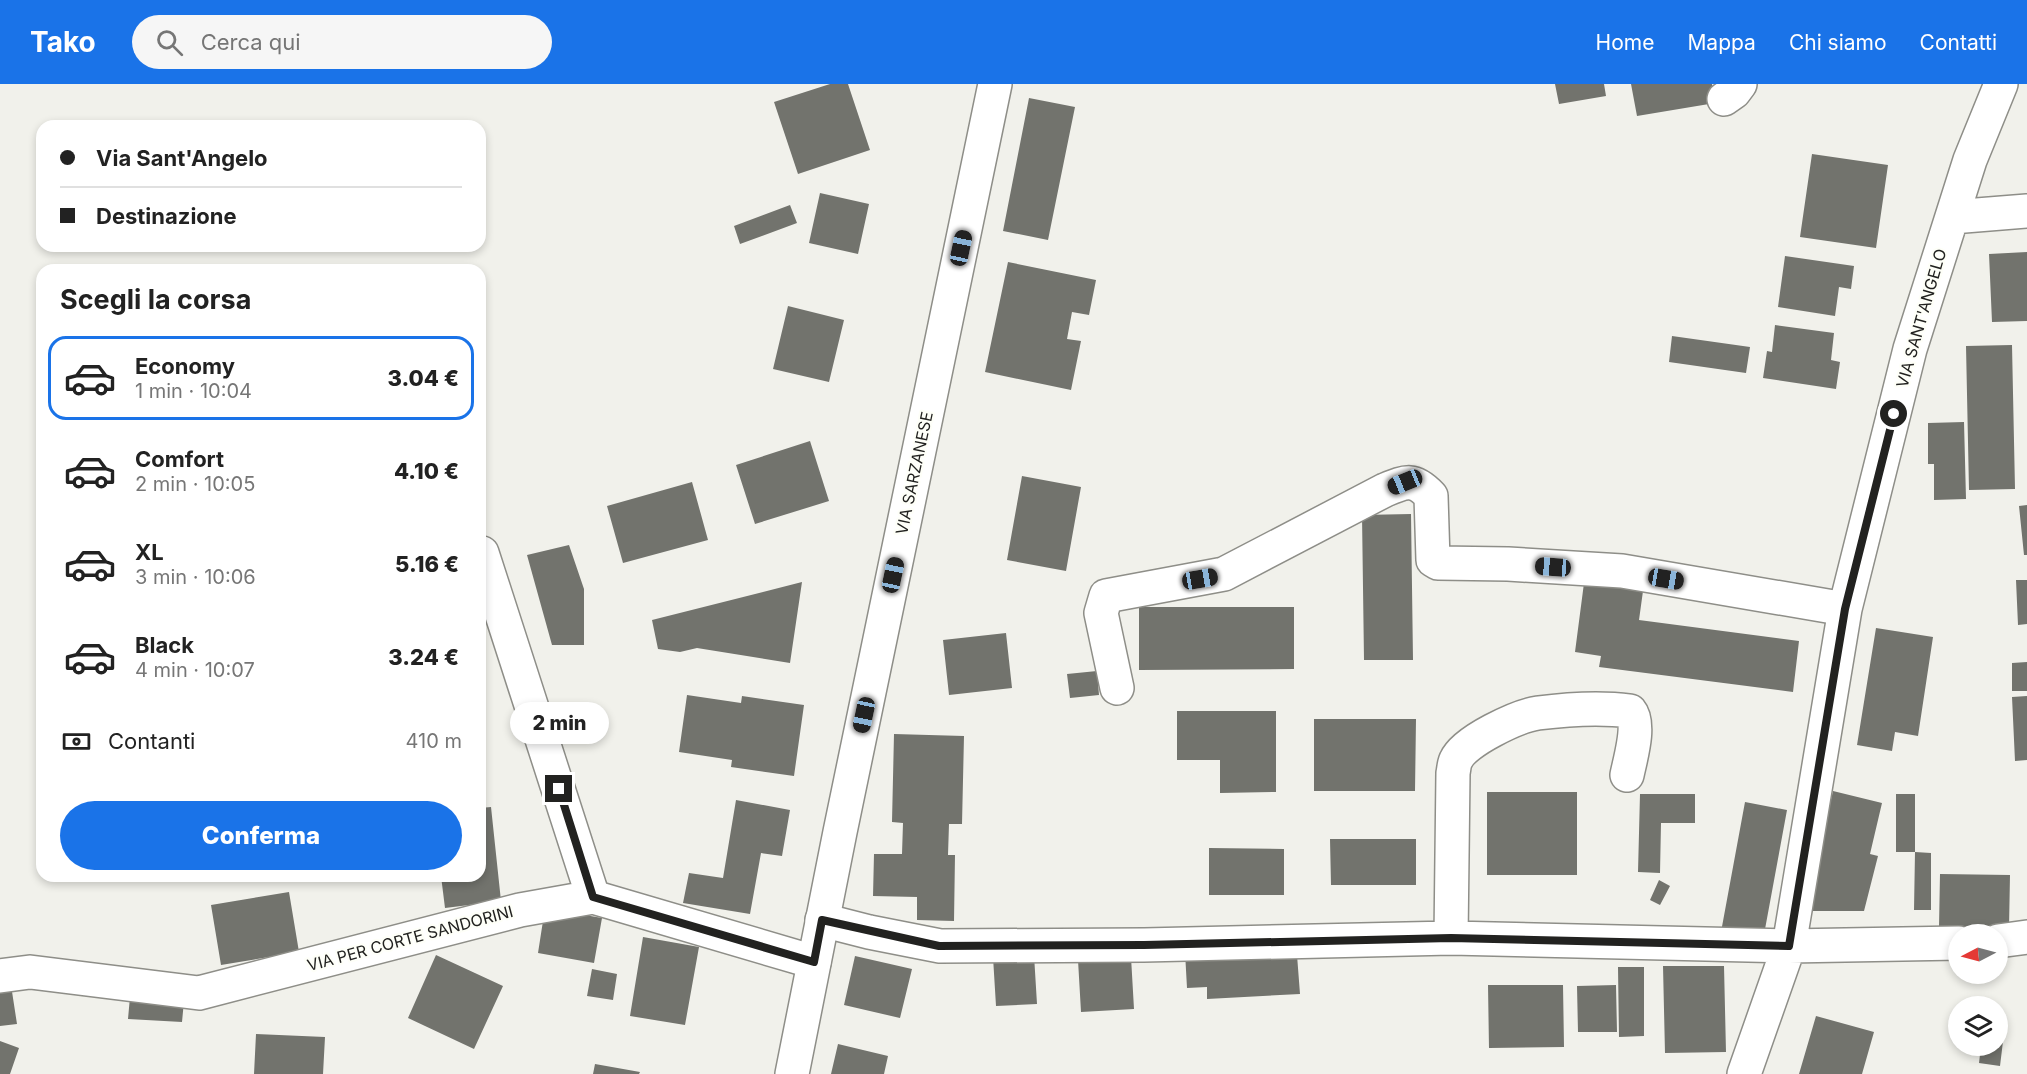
<!DOCTYPE html>
<html lang="it">
<head>
<meta charset="utf-8">
<style>
	:root { --surface:#fff; --page:#f6f6f6; --text:#222; --muted:#767676; --line:#e0e0e0; --accent:#1a73e8 }
	body { margin:0; font-family:Inter,sans-serif; background:var(--page); color:var(--text); height:100vh; display:flex; flex-direction:column; font-size:22px; white-space:nowrap }
	* { box-sizing:border-box; margin:0 }
	p { font-size:20px; color:var(--muted) }
	.icon { flex:none; width:33px; height:33px; fill:none; stroke:currentColor; stroke-width:2; stroke-linecap:round; stroke-linejoin:round }
	.map { position:relative; flex:1; overflow:hidden }
	.details { position:absolute; left:36px; top:180px; width:450px; height:618px; display:flex; flex-direction:column; background:var(--surface); border-radius:18px; box-shadow:0 3px 9px #0003 }
	.details>* { flex:none }
	.guide { position:absolute; left:36px; top:36px; width:450px; height:132px; border-radius:18px; box-shadow:0 3px 9px #0003; display:grid; align-content:center; height:132px; padding:0 24px; background:var(--surface) }
	.needle { width:39px; rotate:264deg }
	.fabs { position:absolute; left:1948px; top:840px; display:grid; gap:12px }
	.fabs a { display:grid; place-items:center; width:60px; height:60px; border-radius:50%; background:var(--surface); box-shadow:0 3px 9px #0003; font-size:30px }
	.end { position:absolute; width:27px; height:27px; margin:-14px; border:8px solid #222220; background:#fff; box-shadow:0 0 0 3px #fff }
	.from { border-radius:50% }
	.bubble { position:absolute; height:42px; border-radius:21px; background:var(--surface); box-shadow:0 3px 9px #0003; font-size:20px; font-weight:800; line-height:42px; text-align:center }
	.car { position:absolute; width:18px; height:36px; margin:-18px -9px; border-radius:8px; box-shadow:0 0 4px 2px #0007; background:linear-gradient(#222 24%,#8ab4d8 0 40%,#222 0 76%,#8ab4d8 0 86%,#222 0) }
	.guide b { display:flex; align-items:center; gap:21px; height:57px; font-size:22px }
	.guide b+b { border-top:2px solid var(--line) }
	.guide i { width:15px; height:15px; background:var(--text) }
	ul { padding:0; list-style:none }
	li { display:flex; align-items:center; gap:18px; height:84px; margin:0 12px 9px; padding:0 12px; border:3px solid transparent; border-radius:18px }
	li div { flex:1 }
	li b { display:block; font-size:22px }
	li em { font-style:normal; font-weight:800 }
	li.current { border-color:var(--accent) }
	li>.icon { width:54px; height:54px; stroke-width:1.5 }
	h2 { padding:0 24px; font-size:27px; line-height:72px }
	.pay { display:flex; align-items:center; gap:15px; height:66px; padding:0 24px; font-size:22px }
	.pay p { margin-inline-start:auto }
	.cta { display:flex; gap:12px; margin-top:auto; padding:12px 24px }
	.cta a { flex:1; height:69px; border-radius:36px; background:var(--accent); color:#fff; font-size:24px; font-weight:800; line-height:69px; text-align:center }
	header { display:flex; align-items:center; gap:36px; box-sizing:border-box; height:84px; padding:0 30px; background:var(--accent); color:#fff }
	header strong { font-size:28px }
	nav { display:flex; gap:33px; margin-inline-start:auto; font-size:21px }
	.search { width:420px; height:54px; background:var(--page); display:flex; align-items:center; gap:15px; box-sizing:border-box; padding:0 21px; border-radius:33px; color:var(--muted); font-size:22px }
	.map>svg:first-child { display:block }
</style>
</head>
<body>
<header>
<strong>Tako</strong>
<div class="search"><svg class="icon" aria-label="search" viewBox="0 0 24 24"><circle cx="10" cy="10" r="6"/><path d="M15 15l6 6"/></svg>Cerca qui</div>
<nav><a>Home</a><a>Mappa</a><a>Chi siamo</a><a>Contatti</a></nav>
</header>
<div class="map">
<svg width="2027" height="990" viewBox="0 0 2027 990">
	<rect width="100%" height="100%" fill="#f1f1eb"/>
	<!-- building -->
	<path fill="#72736d" d="M830,0H848L870,66L798,90L774,18Z
		M1555,0H1604L1606,12L1559,20Z
		M1631,0H1712L1715,19L1637,32Z
		M1029,14L1075,23L1048,156L1003,147Z
		M1812,70L1888,81L1876,164L1800,153Z
		M820,109L869,120L858,170L809,159Z
		M790,121L797,139L740,160L734,142Z
		M2027,168V237L1992,238L1989,170Z
		M1785,172L1854,182L1851,205L1839,203L1835,232L1778,223Z
		M1008,178L1096,196L1089,231L1072,228L1067,255L1081,257L1071,306L985,288Z
		M788,222L844,236L829,298L773,285Z
		M1775,241L1834,249L1831,276L1840,278L1836,305L1763,294L1767,267L1772,268Z
		M1672,252L1750,263L1746,289L1669,278Z
		M2012,261L2015,405L1969,406L1966,262Z
		M1964,338L1966,415L1934,416V380H1928V339Z
		M810,357L829,417L755,440L736,381Z
		M1022,392L1081,403L1066,487L1007,476Z
		M692,398L708,456L623,479L607,422Z
		M2027,421V471H2024L2019,422Z
		M1411,430L1413,576H1364L1362,431Z
		M569,461L584,505V561H552L527,471Z
		M2016,496H2027V540L2018,541Z
		M802,498L790,579L697,564L680,568L658,565L652,536Z
		M1584,499L1643,507L1639,536L1799,557L1793,608L1599,583L1601,572L1575,568Z
		M1139,523H1294V585L1139,586Z
		M1876,544L1933,553L1918,652L1895,648L1892,667L1857,661Z
		M1006,549L1012,604L949,611L943,556Z
		M2027,578V607H2012V579Z
		M1097,587L1099,611L1070,614L1067,590Z
		M687,611L741,619L742,612L804,621L794,692L731,683L732,676L679,668Z
		M2027,612V676L2015,677L2012,613Z
		M1177,627H1276V708L1220,709V676H1177Z
		M1314,635H1416L1415,707H1314Z
		M894,650L964,652L962,740H949L948,771H955L954,837L917,836V813L873,812L874,770H902L903,739L892,738Z
		M1833,707L1882,719L1870,770L1878,772L1864,827H1807L1820,761Z
		M1487,708H1577V791H1487Z
		M1640,710H1695V739H1661L1660,789L1638,788Z
		M1896,710H1915V768H1896Z
		M736,716L790,726L782,772L761,769L750,830L683,819L689,789L723,794Z
		M1745,718L1787,726L1763,856L1721,848Z
		M491,723L501,817L445,824L441,792H480V724Z
		M1330,755H1416V801H1331Z
		M1209,764L1284,765V811H1209Z
		M1915,768L1931,769V826H1914Z
		M1940,790L2010,791L2009,844L1939,843Z
		M1659,796L1670,802L1660,821L1650,816Z
		M289,808L299,868L221,881L211,821Z
		M545,824L602,834L594,879L538,869Z
		M643,853L699,863L685,941L630,932Z
		M1185,868L1297,871L1300,910L1207,915V903L1187,904Z
		M436,871L503,902L474,965L408,934Z
		M1034,871L1037,920L996,922L993,873Z
		M855,872L912,885L900,934L844,921Z
		M1131,873L1134,925L1081,928L1078,876Z
		M1663,882H1724L1726,968L1665,969Z
		M1618,883H1644V952L1619,953Z
		M592,885L617,890L613,916L587,912Z
		M11,901L17,940L0,942V902Z
		M1488,901H1563L1564,963L1489,964Z
		M1616,901L1617,948H1578L1577,902Z
		M130,913L184,917L182,938L128,935Z
		M1816,932L1874,948L1862,990H1799Z
		M1998,940L2005,941L2000,982L1979,979L1981,962H1998Z
		M256,950L325,953L323,990H254Z
		M0,957L19,964L10,990H0Z
		M838,960L888,972L884,990H831Z
		M595,980L640,988L639,990H593Z"/>
	<g fill="none" stroke-linecap="round" stroke-linejoin="round">
		<defs>
			<path id="minor" d="M1724,15L1734,8L1740,0
				M1952,133L2027,127
				M482,469L593,813
				M1117,604L1101,529L1106,512L1224,490L1385,406C1407,397 1414,394 1431,412L1433,476L1438,479L1508,480L1622,487L1845,525
				M822,836L869,848L940,862L1144,861L1451,854L1789,862L1959,859
				M1451,854L1453,689C1454,685 1454,679 1456,676C1464,657 1518,632 1538,629C1569,625 1600,623 1630,627C1641,640 1630,676 1627,691
				M1998,857L2027,853
				M0,892L30,888L199,909L520,826L593,813L814,878
				M1744,990L1789,862L1845,525L1910,265L1970,76L2001,0"/>
			<path id="major" d="M792,990L840,748L995,0"/>
		</defs>
		<!-- minor casing -->
		<use href="#minor" stroke="#8e8e88" stroke-width="36"/>
		<!-- major casing -->
		<use href="#major" stroke="#8e8e88" stroke-width="36"/>
		<!-- minor -->
		<use href="#minor" stroke="#fff" stroke-width="33"/>
		<!-- major -->
		<use href="#major" stroke="#fff" stroke-width="33"/>
	</g>
	<g fill="none" stroke-linecap="round" stroke-linejoin="round">
		<!-- route -->
		<path stroke="#222220" stroke-width="8" d="M559,705L593,813L814,878L822,836L939,862L1144,861L1451,854L1789,862L1845,525L1894,330"/>
	</g>
	<g text-anchor="middle" stroke-width="4.5" stroke-linejoin="round" paint-order="stroke">
		<!-- street labels -->
		<g font-size="16" fill="#222220" stroke="#fefff8">
			<text transform="translate(1921 234) rotate(-74)" y="6">VIA SANT'ANGELO</text>
			<text transform="translate(914 389) rotate(-78)" y="6">VIA SARZANESE</text>
			<text transform="translate(410 854) rotate(-15)" y="6">VIA PER CORTE SANDORINI</text>
		</g>
	</g>
</svg>
<div class="fabs">
<a><svg class="needle" viewBox="-14 -14 28 28"><path d="M0-13l5 13h-10z" fill="#e53935"/><path d="M0 13l5-13h-10z" fill="#767676"/></svg></a>
<a><svg class="icon" aria-label="layers" viewBox="0 0 24 24"><path d="M12 4l9 5-9 5-9-5zM3 14l9 5 9-5"/></svg></a>
</div>
<i class="end from" style="left:1894px;top:330px"></i>
<i class="end" style="left:559px;top:705px"></i>
<div class="bubble" style="left:510px;top:618px;width:99px">2 min</div>
<i class="car" style="left:961px;top:164px;rotate:12deg"></i>
<i class="car" style="left:1405px;top:398px;rotate:248deg"></i>
<i class="car" style="left:1553px;top:483px;rotate:274deg"></i>
<i class="car" style="left:893px;top:491px;rotate:12deg"></i>
<i class="car" style="left:1200px;top:495px;rotate:80deg"></i>
<i class="car" style="left:1666px;top:495px;rotate:100deg"></i>
<i class="car" style="left:864px;top:631px;rotate:192deg"></i>
<div class="guide">
<b><i class="from"></i>Via Sant'Angelo</b>
<b><i></i>Destinazione</b>
</div>
<section class="details">
<h2>Scegli la corsa</h2>
<ul>
<li class="current"><svg class="icon" aria-label="car" viewBox="0 0 24 24"><path d="M5 17H2v-5l4-1 3-4h7l3 4 3 1v5h-3M9 17h6M6 11h13"/><circle cx="7" cy="17" r="2"/><circle cx="17" cy="17" r="2"/></svg><div><b>Economy</b><p>1 min · 10:04</p></div><em>3.04 €</em></li>
<li><svg class="icon" aria-label="car" viewBox="0 0 24 24"><path d="M5 17H2v-5l4-1 3-4h7l3 4 3 1v5h-3M9 17h6M6 11h13"/><circle cx="7" cy="17" r="2"/><circle cx="17" cy="17" r="2"/></svg><div><b>Comfort</b><p>2 min · 10:05</p></div><em>4.10 €</em></li>
<li><svg class="icon" aria-label="car" viewBox="0 0 24 24"><path d="M5 17H2v-5l4-1 3-4h7l3 4 3 1v5h-3M9 17h6M6 11h13"/><circle cx="7" cy="17" r="2"/><circle cx="17" cy="17" r="2"/></svg><div><b>XL</b><p>3 min · 10:06</p></div><em>5.16 €</em></li>
<li><svg class="icon" aria-label="car" viewBox="0 0 24 24"><path d="M5 17H2v-5l4-1 3-4h7l3 4 3 1v5h-3M9 17h6M6 11h13"/><circle cx="7" cy="17" r="2"/><circle cx="17" cy="17" r="2"/></svg><div><b>Black</b><p>4 min · 10:07</p></div><em>3.24 €</em></li>
</ul>
<div class="pay"><svg class="icon" aria-label="cash" viewBox="0 0 24 24"><path d="M3 7h18v10H3z"/><circle cx="12" cy="12" r="2"/></svg>Contanti<p>410 m</p></div>
<div class="cta"><a>Conferma</a></div>
</section>
</div>
</body>
</html>
